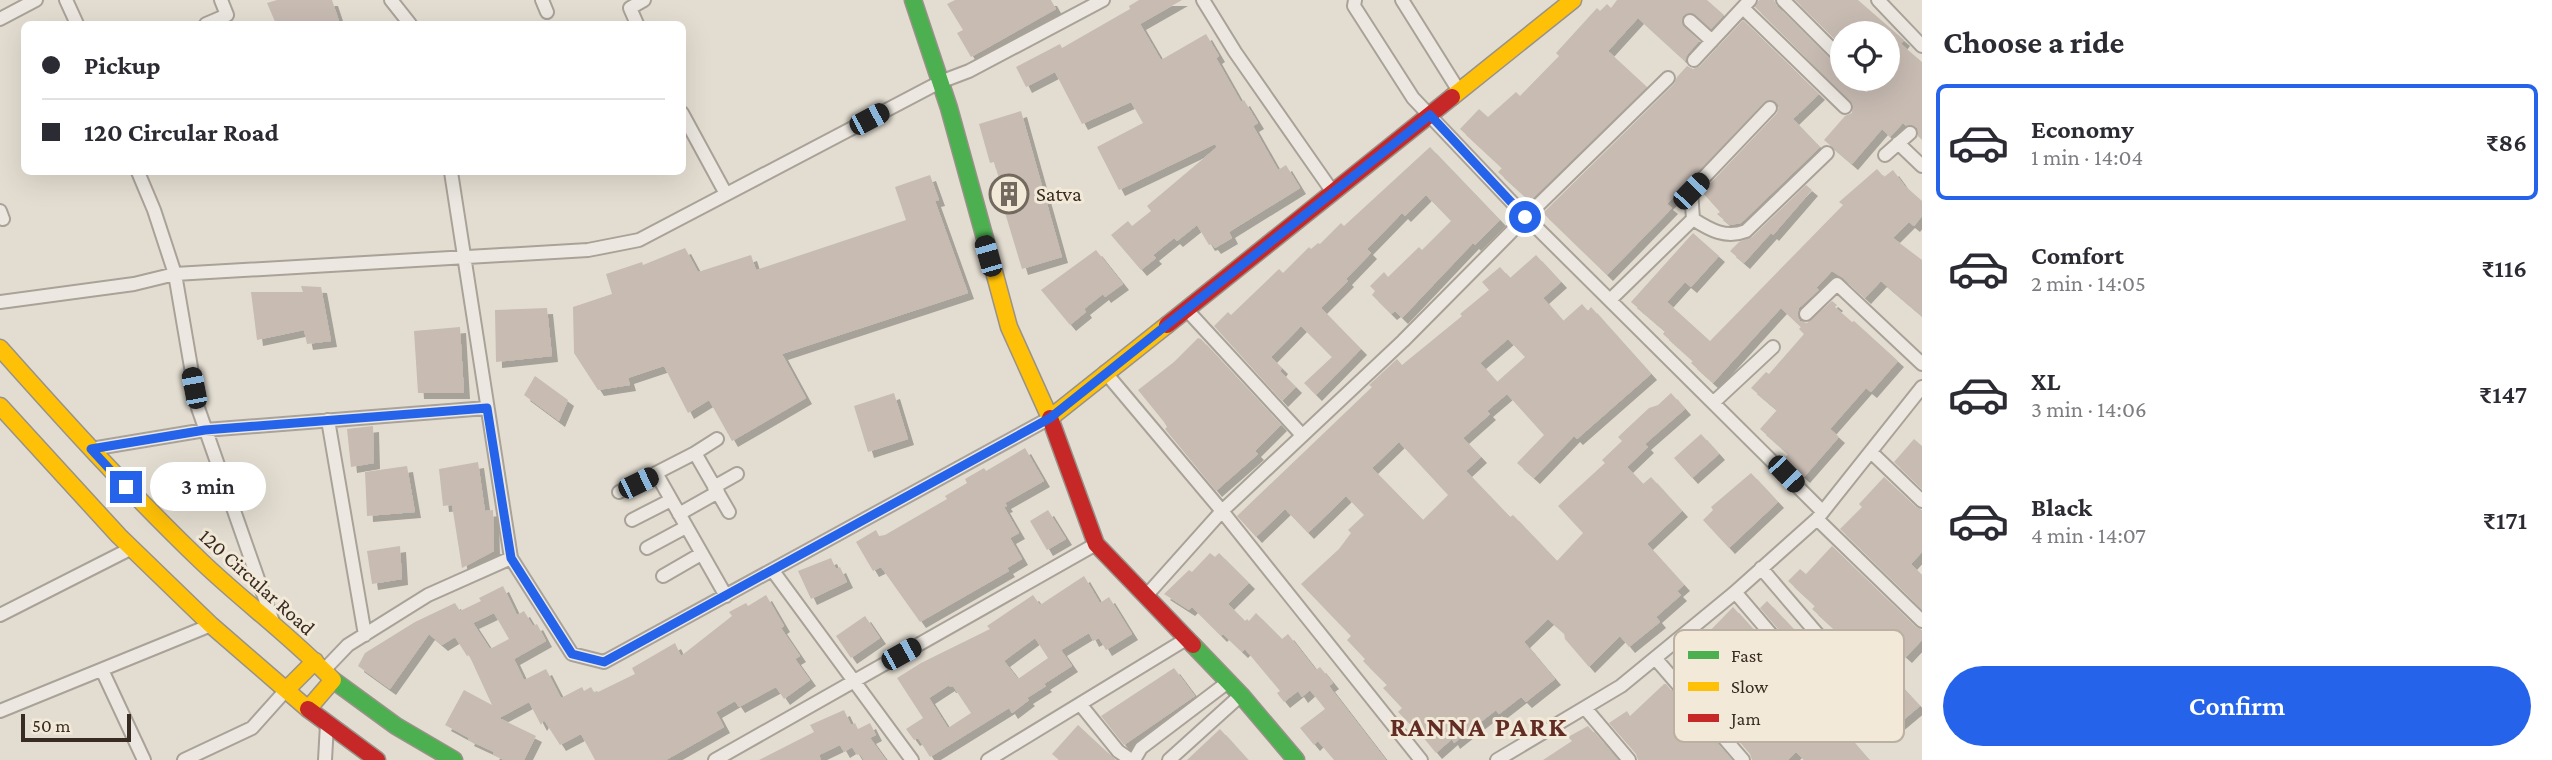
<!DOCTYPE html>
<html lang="en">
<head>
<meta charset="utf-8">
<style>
	:root { --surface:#fff; --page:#f2f2f3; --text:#2b2b33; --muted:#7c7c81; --line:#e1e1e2; --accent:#2563eb }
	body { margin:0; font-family:"Crimson Pro",serif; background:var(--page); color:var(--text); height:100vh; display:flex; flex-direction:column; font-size:26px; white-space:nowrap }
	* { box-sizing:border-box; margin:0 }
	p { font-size:23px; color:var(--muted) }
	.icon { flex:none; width:38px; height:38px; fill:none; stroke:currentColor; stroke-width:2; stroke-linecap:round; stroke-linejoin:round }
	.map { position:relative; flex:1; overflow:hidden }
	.details { display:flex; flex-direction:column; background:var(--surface); width:630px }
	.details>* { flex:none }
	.hud { position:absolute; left:21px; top:21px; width:665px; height:154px; border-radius:10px; box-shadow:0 7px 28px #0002; display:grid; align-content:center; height:154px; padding:0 21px; background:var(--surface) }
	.fabs { position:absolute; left:1830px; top:21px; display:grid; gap:14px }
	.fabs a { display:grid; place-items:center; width:70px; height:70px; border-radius:50%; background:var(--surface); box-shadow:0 7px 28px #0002; font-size:35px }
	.scale { position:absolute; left:21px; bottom:18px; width:110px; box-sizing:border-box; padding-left:7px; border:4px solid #382b21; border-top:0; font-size:19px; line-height:24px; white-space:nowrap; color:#382b21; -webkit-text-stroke:5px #f3e9d8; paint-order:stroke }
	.end { position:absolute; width:32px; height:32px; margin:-16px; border:9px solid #2563eb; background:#fff; box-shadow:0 0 0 4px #fff }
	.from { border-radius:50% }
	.bubble { position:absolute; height:49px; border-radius:24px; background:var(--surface); box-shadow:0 7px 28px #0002; font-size:23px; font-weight:600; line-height:49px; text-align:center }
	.car { position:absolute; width:21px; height:42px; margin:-21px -10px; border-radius:9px; box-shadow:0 0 5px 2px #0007; background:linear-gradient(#222 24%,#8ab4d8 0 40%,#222 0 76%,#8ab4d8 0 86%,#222 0) }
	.hud b { display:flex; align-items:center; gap:24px; height:66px; font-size:26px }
	.hud b+b { border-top:2px solid var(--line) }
	.hud i { width:18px; height:18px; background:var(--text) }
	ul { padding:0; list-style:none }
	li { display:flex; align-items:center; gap:21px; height:116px; margin:0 14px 10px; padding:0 7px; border:4px solid transparent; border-radius:10px }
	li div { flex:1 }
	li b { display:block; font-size:26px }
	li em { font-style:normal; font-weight:600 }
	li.on { border-color:var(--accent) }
	li>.icon { width:63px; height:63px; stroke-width:1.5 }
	h2 { padding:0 21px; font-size:32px; line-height:84px }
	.cta { display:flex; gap:14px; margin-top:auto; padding:14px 21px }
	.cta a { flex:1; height:80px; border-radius:42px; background:var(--accent); color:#fff; font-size:28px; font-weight:600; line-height:80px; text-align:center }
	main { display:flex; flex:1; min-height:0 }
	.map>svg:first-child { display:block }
</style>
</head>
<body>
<main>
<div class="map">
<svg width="1922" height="760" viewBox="0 0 1922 760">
	<defs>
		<filter id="shadow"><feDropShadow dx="6" dy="6" stdDeviation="0" flood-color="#0004"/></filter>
	</defs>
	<rect width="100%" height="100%" fill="#e3ddd1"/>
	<!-- building -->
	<path fill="#c7bbb2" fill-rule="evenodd" filter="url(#shadow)" d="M277,0H332L339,21L333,24H276L267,3Z
		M955,0H1051L1056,9L971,57L957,33L963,30L947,4Z
		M1139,0H1182L1140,24L1161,60L1206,34L1219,56L1216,58L1241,102L1244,100L1258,123L1253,126L1278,170L1286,165L1300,188L1229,232L1232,238L1215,248L1212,244L1209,245L1197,225L1177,241L1174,238L1153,255L1156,258L1141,270L1111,235L1128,221L1132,226L1151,211L1147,206L1217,147L1215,144L1119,190L1097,147L1143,123L1131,102L1082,124L1055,72L1026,87L1016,67L1060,44L1062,48L1130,9L1129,6Z
		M1617,0H1707L1724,15L1711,29L1693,13L1683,16L1682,24L1699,41L1688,54L1685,61L1638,18L1608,51L1647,87L1530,201L1498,172L1502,168L1460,129L1479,109L1488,117L1516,92L1520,96L1559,56L1556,53L1597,8L1600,11L1607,4L1611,8Z
		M1759,0H1774L1777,6L1837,66L1843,69V79H1852L1859,89L1867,92L1881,79H1888V33H1843V47L1795,0H1858L1904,40L1901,44L1922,62V140L1918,136L1917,128L1912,125L1906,126L1903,123L1890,137L1882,129L1852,164L1824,140L1845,116L1852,113L1853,104L1755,7Z
		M1743,20L1819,94L1793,119L1820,147L1741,223L1730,225L1717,214L1720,212L1702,192L1777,113L1779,106L1776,102L1767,100L1667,204L1672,208L1607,275L1543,213L1674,84L1677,77L1687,66L1693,69L1700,66Z
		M1021,111L1062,257L1022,269L997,186L1001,185L994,162L990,163L979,124Z
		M1430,147L1500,220L1475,245L1473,243L1402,318L1395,311L1391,314L1372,295L1375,291L1370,286L1384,272L1388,277L1419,247L1422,250L1451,221L1426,195L1405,216L1402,213L1367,249L1371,253L1346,279L1348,281L1321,308L1361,349L1316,395L1304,383L1332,357L1301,326L1271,357L1282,368L1280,371L1296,387L1282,401L1214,326L1228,312L1231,315L1279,269L1283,273L1309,247L1311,249L1318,243L1320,244L1341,223L1344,226Z
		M1877,169L1884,177L1893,170L1904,185L1922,201V216L1914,226L1909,222L1893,238L1922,260V316L1881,281L1865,298L1843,278L1832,271L1816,288L1819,290L1799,308L1798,317L1800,321L1807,323L1832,301L1837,305L1835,307L1852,322L1854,321L1898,361L1871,392L1866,388L1830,429L1839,437L1804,477L1784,459L1788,454L1760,429L1777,410L1751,388L1766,372L1769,374L1804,334L1799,329L1801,327L1781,308L1713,383L1691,363L1693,361L1663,334L1665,331L1631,302L1693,233L1719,256L1691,287L1685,282L1667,302L1710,341L1843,205L1839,202Z
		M930,175L939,200L935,201L968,293L782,354L806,398L732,441L709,400L688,413L664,366L628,378L630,385L598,390L574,353L573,307L612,294L606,274L642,262L643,265L685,248L698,272L751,255L756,270L906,220L895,187Z
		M1806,185L1812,190L1773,235L1771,233L1744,263L1730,251L1739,242L1752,237Z
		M1096,250L1123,284L1105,297L1103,294L1084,309L1086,312L1070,325L1041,290Z
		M1536,255L1561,282L1543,298L1563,321L1582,304L1588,311L1591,307L1651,374L1577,439L1574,436L1534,478L1517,463L1544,435L1507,394L1487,411L1490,414L1463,438L1481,457L1466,471L1510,517L1513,515L1557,561L1583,533L1558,506L1605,463L1602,460L1622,441L1618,437L1649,408L1658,405L1671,393L1685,409L1645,444L1648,447L1627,467L1643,484L1651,477L1682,511L1647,544L1684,585L1677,591L1681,595L1656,617L1660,622L1629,647L1620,636L1589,667L1565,639L1564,633L1548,619L1524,642L1555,679L1526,702L1521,697L1499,714L1496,710L1454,743L1452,739L1436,753L1413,725L1412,726L1398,712L1402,708L1383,688L1387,685L1363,661L1365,659L1347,640L1351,636L1301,584L1339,549L1351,533L1348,530L1364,515L1346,496L1308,533L1285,509L1256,537L1237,516L1372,387L1369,385L1397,359L1402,365L1462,316L1460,314L1489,290L1482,282L1500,267L1510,278ZM1508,339L1525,357L1497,382L1480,363ZM1399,442L1448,495L1423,520L1372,468Z
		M301,286L321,287L331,341L307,344L304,330L257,340L251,292H303Z
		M547,308L552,356L496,362L495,310Z
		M460,327L464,393H418L414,331Z
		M1198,338L1201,339L1281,425L1255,451L1258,454L1216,491L1165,429L1167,427L1164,422L1138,390L1174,362Z
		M535,376L568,400L559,421L524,395Z
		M894,393L908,439L868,452L854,406Z
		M373,426L374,463L351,467L347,429Z
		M1701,434L1719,454L1692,478L1674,458Z
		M1914,439L1922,446V489L1894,462Z
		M1025,448L1044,481L1005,503L1007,506L1004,507L1019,533L1010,538L1022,559L1007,568L1009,571L920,622L881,567L873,571L856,542L876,530L879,536L885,535L947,499L945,496L967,483L965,479L984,468L986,471Z
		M478,462L485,511L493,510L494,551L462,568L452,505L443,506L439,469Z
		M407,466L415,512L367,516L365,472Z
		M1751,473L1778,502L1729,548L1703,520L1713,510L1711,507Z
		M1884,477L1916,507L1922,510V552L1911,564L1922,575V609L1840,529L1862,507L1859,504Z
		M1048,510L1066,539L1047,550L1030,521Z
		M400,546L402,579L372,584L367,551Z
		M1832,546L1916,627L1922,630V640L1906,657L1898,650L1882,665L1920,706L1895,727L1868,699L1884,684L1836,631L1812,609L1815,606L1788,581L1800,569L1806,574Z
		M1210,553L1215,557L1219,553L1249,583L1228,604L1245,621L1247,619L1249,621L1256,613L1282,639L1288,634L1316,670L1320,667L1333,683L1329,686L1386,760H1334L1318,741L1314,745L1300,728L1325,709L1310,690L1302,697L1298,691L1284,702L1277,693L1280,691L1245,649L1242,652L1223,634L1221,636L1192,607L1189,610L1164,594L1189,570L1192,572Z
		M831,558L836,569L840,567L847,582L811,599L798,571Z
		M1084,576L1100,603L1109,597L1132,634L1106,650L1099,638L1093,641L1089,633L1061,650L1072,666L1044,684L1046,686L1027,698L1029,700L1012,713L1009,708L930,757L918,738L914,740L906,729L923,718L897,678L921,663L990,629L987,626L1033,595L1040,605ZM1035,638L1048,658L1018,679L1004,661ZM949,685L950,687L953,686L971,713L948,728L929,698Z
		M503,586L517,615L524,611L533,626L537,624L546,641L514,659L524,680L546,669L561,698L582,687L584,691L591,687L594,692L597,691L598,692L635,674L632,668L675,643L681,656L732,616L729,612L746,603L748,606L766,595L784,626L781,628L800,656L795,659L810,680L784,699L776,687L739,707L735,701L716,712L724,727L666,760H595L581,734L560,745L544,720L541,725L529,702L499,718L536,736L524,760H504L493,755L494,752L468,740L469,738L445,725L464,690L492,705L469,655L467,656L455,637L442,645L429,634L390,689L358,666L365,653L415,622L455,603L460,611L481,601L479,598ZM494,613L509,639L490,649L473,623Z
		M1767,601L1785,620L1847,689L1840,696L1834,694L1760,608Z
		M1733,607L1781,660L1740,702L1765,728L1807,689L1869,760H1804L1796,752L1788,760H1752L1750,754L1679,672L1710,642L1705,636Z
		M865,616L880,638L851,658L836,636Z
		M1174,668L1195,696L1124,745L1101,716Z
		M1664,684H1666L1731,760H1638L1636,754L1609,723L1627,711L1630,716Z
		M844,710L851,725L855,723L858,729L870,723L876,735L870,738L886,760H864L860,754L857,755L852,747L844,752L840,745L819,755L821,760H759L814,732L810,725Z
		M1078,725L1106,751L1116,760H1059L1052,754Z
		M1588,726L1618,760H1543L1572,741L1568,737Z
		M1220,729L1248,760H1187L1205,743Z"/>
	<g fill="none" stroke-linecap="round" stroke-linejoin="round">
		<defs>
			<path id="street" d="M66,0L77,24
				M391,0L410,24
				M542,0L547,12
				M1203,0L1235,52L1332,191
				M1355,0L1354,6L1413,98L1526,217L1822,511
				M1402,0L1459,91
				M1783,0L1843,60
				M1878,0L1922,46
				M1743,8L1845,107
				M0,19L36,0
				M1690,21L1712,41
				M206,24L227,15L221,0
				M637,24L630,8L644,0
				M1694,60L1750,0
				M1861,79L1865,83
				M682,113L726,194
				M1898,143L1922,166
				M1885,155L1910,133
				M138,172L154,210L175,274L198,408L272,619
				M451,172L511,558L572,654L604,662L1050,418
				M0,211L3,219
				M1693,219C1710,230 1726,239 1746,231L1827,153
				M1610,300L1693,219L1691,191L1770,108
				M0,302L134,284L175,274L588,250L639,240L940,82L969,71L1103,0
				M1186,309L1302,435
				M1806,314L1837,284L1922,364
				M1105,372L1222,511L1421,760
				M1714,402L1773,347
				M328,420L365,635
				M91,449L205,430L487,408
				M1871,452L1922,501
				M695,453L717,439
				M714,487L737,474
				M619,492L656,473
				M679,514L718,492
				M1817,519L1922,621
				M632,520L671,500
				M647,548L686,527
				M773,571L912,760
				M663,576L701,554
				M1735,592L1829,702L1842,705L1857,693L1859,687L1855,678L1761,568
				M726,596L656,473L695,453L729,512
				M1146,596L1222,511L1403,341L1526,217L1668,78
				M0,615L132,548
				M1655,658L1743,760
				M102,670L144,760
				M324,670L348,645L428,595L511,558
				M1080,704L1118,751L1131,760
				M1585,708L1629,760
				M0,711L211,625
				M184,760L252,728L286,690
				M325,760L327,724
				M715,760L1096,544
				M988,760L1188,638
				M1134,760L1141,748L1228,682
				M1169,760L1241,695
				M1497,760L1621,686L1733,594L1817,519L1922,387"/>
			<path id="fast" d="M913,0L949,108L989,253
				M1193,645L1241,695L1296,760
				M333,680L396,726L454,760"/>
			<path id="slow" d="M1452,97L1573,0
				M989,253L1009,327L1050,418L1167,325
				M0,348C65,421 131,494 202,562C245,603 292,637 333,680L308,709L286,690L315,661
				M0,406L119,536L211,625L286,690"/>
			<path id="jam" d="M1167,325L1452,97
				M1050,418L1096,544L1193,645
				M308,709L377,760"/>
		</defs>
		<!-- street casing -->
		<use href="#street" stroke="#a9a299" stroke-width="16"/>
		<!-- fast casing -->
		<use href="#fast" stroke="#999289" stroke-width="19"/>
		<!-- slow casing -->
		<use href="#slow" stroke="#999289" stroke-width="19"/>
		<!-- jam casing -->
		<use href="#jam" stroke="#999289" stroke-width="19"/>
		<!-- street -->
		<use href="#street" stroke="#ece8e1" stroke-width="12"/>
		<!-- fast -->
		<use href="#fast" stroke="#4caf50" stroke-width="16"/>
		<!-- slow -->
		<use href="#slow" stroke="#ffc107" stroke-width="16"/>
		<!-- jam -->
		<use href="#jam" stroke="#c62828" stroke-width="16"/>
	</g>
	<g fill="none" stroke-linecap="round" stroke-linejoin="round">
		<!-- route -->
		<path stroke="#2563eb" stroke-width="9" d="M126,487L91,449L205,430L487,408L511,558L572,654L604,662L1050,418L1430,115L1525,217"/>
	</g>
	<!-- icons -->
	<defs>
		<symbol id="building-ring" viewBox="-11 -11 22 22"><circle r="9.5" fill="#f3e9d8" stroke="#74695f" stroke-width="1.5"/><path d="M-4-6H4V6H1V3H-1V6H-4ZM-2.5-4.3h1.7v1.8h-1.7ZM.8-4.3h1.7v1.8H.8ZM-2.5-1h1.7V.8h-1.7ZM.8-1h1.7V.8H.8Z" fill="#74695f"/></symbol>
	</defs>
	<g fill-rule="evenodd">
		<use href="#building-ring" x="987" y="172" width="44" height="44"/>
	</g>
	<g text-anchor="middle" stroke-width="6" stroke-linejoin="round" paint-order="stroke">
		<!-- poi labels -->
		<g font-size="21" fill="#382b21" stroke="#f3e9d8" text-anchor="start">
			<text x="1036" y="201">Satva</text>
		</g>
		<!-- street labels -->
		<g font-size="21" fill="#382b21" stroke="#f3e9d8">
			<text transform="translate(257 582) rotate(42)" y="7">120 Circular Road</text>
		</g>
		<!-- district labels -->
		<g font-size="28" font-weight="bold" letter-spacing="2" fill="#612c24" stroke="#f3e9d8">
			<text x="1479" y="736">RANNA PARK</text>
		</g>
	</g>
	<!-- legend -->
	<rect x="1674" y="630" width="230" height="112" rx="10" fill="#f3e9d8" stroke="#bbb0a1" stroke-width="2"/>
	<rect x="1688" y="651" width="31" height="8" fill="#4caf50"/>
	<rect x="1688" y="682" width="31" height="9" fill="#ffc107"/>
	<rect x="1688" y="714" width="31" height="8" fill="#c62828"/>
	<g font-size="19" fill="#382b21">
		<text x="1731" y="662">Fast</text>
		<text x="1731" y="693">Slow</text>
		<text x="1731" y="725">Jam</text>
	</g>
</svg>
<div class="fabs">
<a><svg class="icon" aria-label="locate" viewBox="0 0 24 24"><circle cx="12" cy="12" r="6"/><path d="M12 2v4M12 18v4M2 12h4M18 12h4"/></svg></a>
</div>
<div class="scale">50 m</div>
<i class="end from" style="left:1525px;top:217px"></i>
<i class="end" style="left:126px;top:487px"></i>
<div class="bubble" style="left:150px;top:462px;width:116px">3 min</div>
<i class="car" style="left:869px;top:119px;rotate:62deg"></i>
<i class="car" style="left:1691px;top:191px;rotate:44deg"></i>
<i class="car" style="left:988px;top:256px;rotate:344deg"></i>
<i class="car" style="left:194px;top:388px;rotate:349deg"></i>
<i class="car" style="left:1786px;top:474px;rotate:136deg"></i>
<i class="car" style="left:638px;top:483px;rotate:64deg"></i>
<i class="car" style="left:901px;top:654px;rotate:61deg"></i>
<div class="hud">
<b><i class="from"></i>Pickup</b>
<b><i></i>120 Circular Road</b>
</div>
</div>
<section class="details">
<h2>Choose a ride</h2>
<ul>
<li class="on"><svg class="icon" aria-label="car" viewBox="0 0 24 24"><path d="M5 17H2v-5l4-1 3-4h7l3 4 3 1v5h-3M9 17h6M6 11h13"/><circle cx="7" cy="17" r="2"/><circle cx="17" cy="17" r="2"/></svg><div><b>Economy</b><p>1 min · 14:04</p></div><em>₹86</em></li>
<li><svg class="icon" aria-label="car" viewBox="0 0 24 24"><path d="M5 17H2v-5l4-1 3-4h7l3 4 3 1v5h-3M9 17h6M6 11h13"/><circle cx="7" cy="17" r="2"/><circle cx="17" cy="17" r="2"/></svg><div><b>Comfort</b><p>2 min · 14:05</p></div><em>₹116</em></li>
<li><svg class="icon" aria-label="car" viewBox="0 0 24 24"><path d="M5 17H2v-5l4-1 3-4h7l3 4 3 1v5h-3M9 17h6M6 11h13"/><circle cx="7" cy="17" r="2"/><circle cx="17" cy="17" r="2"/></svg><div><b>XL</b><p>3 min · 14:06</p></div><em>₹147</em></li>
<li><svg class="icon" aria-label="car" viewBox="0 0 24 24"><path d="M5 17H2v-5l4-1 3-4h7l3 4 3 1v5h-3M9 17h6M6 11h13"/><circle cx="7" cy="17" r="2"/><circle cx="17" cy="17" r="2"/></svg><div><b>Black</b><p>4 min · 14:07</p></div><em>₹171</em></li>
</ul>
<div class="cta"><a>Confirm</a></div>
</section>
</main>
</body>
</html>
